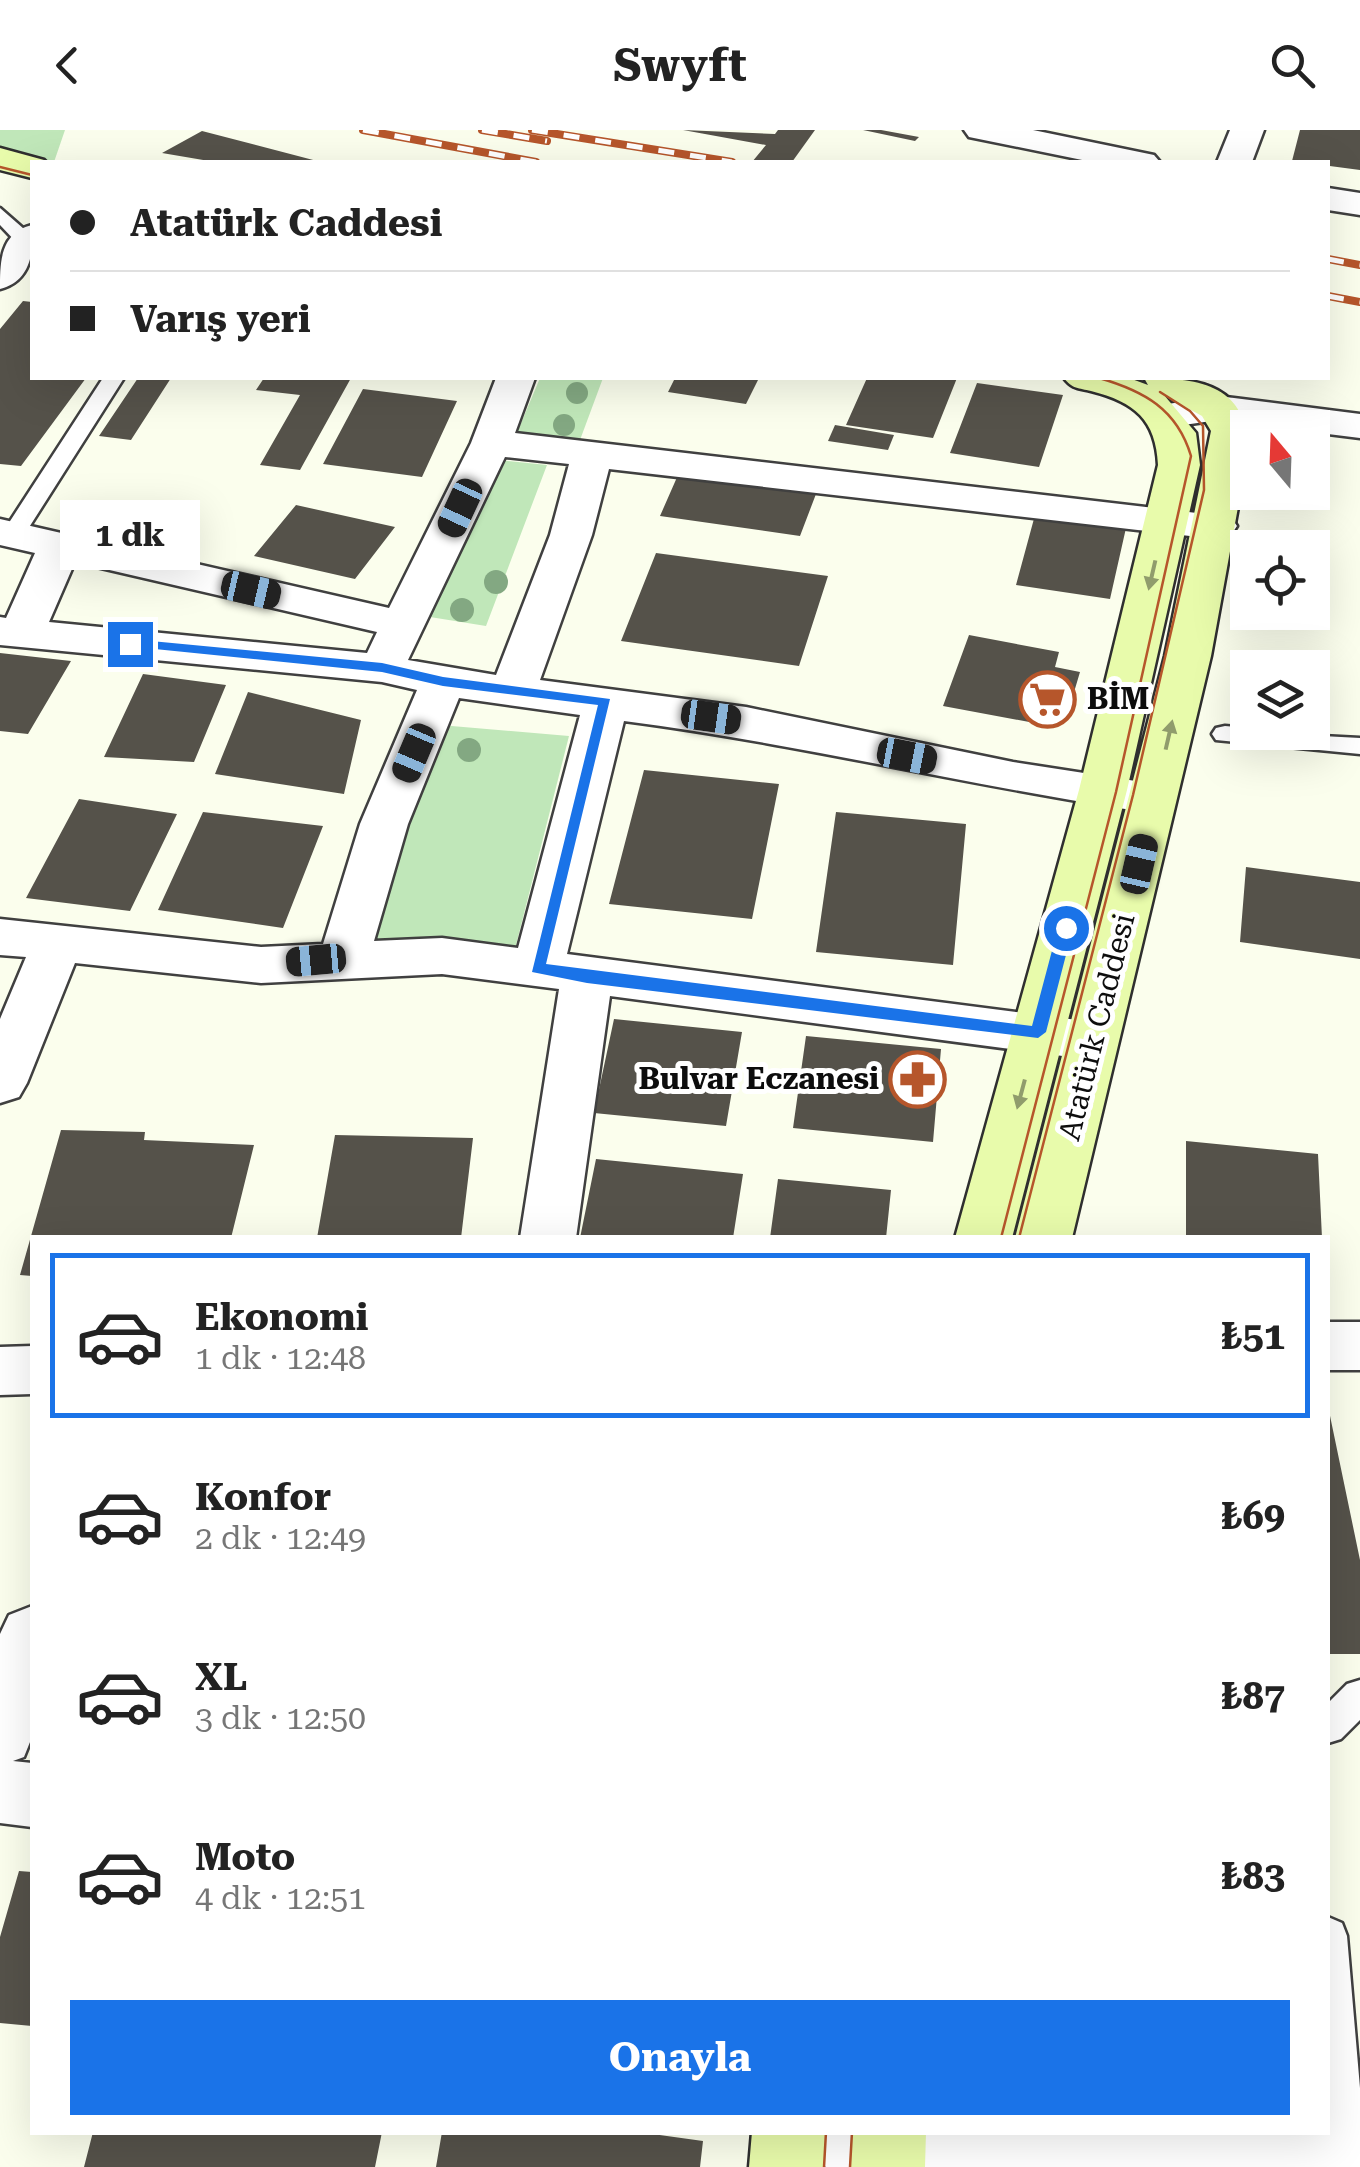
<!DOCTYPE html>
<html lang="tr">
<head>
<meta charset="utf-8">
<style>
	:root { --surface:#fff; --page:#f6f6f6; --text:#222; --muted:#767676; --line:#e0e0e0; --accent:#1a73e8 }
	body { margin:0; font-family:"Roboto Serif",serif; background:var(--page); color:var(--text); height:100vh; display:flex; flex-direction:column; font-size:38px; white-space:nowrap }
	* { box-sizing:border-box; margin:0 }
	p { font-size:32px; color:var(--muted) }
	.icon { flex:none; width:55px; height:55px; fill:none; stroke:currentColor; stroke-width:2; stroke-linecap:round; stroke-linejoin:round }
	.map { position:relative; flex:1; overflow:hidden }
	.sheet { position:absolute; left:30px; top:1105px; width:1300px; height:900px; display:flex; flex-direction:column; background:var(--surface); border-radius:0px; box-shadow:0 10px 40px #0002 }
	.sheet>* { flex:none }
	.top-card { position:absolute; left:30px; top:30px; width:1300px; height:220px; border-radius:0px; box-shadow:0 10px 40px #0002; display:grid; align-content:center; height:220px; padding:0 40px; background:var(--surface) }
	.needle { width:65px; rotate:341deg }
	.tools { position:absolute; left:1230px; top:280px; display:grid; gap:20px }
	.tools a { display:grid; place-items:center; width:100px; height:100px; border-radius:0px; background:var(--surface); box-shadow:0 10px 40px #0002; font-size:50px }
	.end { position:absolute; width:45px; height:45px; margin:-22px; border:12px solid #1a73e8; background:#fff; box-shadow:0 0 0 5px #fff }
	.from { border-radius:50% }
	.bubble { position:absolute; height:70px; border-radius:0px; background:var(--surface); box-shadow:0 10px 40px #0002; font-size:32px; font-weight:700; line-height:70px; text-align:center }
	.car { position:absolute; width:30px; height:60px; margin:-30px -15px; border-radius:12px; box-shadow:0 0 8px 2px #0007; background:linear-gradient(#222 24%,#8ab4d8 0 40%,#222 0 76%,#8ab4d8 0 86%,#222 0) }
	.top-card b { display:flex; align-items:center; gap:35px; height:95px; font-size:38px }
	.top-card b+b { border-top:2px solid var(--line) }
	.top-card i { width:25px; height:25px; background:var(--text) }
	ul { padding:18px 0 0; list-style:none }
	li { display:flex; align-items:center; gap:30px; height:165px; margin:0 20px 15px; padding:0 20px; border:5px solid transparent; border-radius:0px }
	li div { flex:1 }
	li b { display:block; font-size:38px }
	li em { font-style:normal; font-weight:700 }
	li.selected { border-color:var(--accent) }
	li>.icon { width:90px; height:90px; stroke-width:1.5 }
	.button { display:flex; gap:20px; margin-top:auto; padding:20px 40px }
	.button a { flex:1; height:115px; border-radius:0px; background:var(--accent); color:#fff; font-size:40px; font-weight:700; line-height:115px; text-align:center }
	header { display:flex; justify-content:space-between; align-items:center; height:130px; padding:0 40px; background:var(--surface); font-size:45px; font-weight:700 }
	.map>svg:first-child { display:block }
</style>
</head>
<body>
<header><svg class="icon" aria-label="back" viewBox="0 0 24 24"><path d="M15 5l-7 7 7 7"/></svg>Swyft<svg class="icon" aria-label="search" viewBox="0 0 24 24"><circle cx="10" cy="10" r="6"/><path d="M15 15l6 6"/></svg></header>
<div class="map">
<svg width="1360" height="2037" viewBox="0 0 1360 2037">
	<rect width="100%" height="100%" fill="#fbfeed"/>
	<!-- green -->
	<path fill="#c0e7b9" d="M0,0H65L54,32L0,25Z
		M540,248H603L580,310L516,305Z
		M498,330L547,335L486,496L430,487Z
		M440,595L569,606L515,819L364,813Z"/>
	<!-- building -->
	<path fill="#55524a" d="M683,0L775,4L778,0H815L792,32H752L766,15Z
		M863,0H881L919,7L915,11Z
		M1300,0H1360V40L1292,31Z
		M202,1L317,31V32H215L162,23Z
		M23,171L32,172V248H86L21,336L0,334V199Z
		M138,248H171L131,310L99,306Z
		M264,248H351L300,340L260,335L300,265L256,260Z
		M675,248H759L746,274L668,262Z
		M867,248H957L933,308L846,295Z
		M977,253L1063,265L1039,337L950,323Z
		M363,259L457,271L422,347L323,334Z
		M835,295L894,305L888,320L828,311Z
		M678,345L816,364L800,406L660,386Z
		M296,375L395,397L355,449L254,426Z
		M1035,385L1126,398L1110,469L1016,455Z
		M656,423L828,446L799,536L621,511Z
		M969,505L1059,522L1055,537L1080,542L1069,579L1046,574L1040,594L943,576Z
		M0,523L71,531L28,604L0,601Z
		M143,544L226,555L194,632L104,627Z
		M248,562L361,590L344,664L215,644Z
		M644,640L779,654L752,789L609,774Z
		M79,669L177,684L130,781L26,768Z
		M203,682L323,696L283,798L158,780Z
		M836,682L966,694L953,835L816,822Z
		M1246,737L1360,752V829L1240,812Z
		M614,889L742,902L726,996L594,983Z
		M806,906L941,919L933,1012L793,998Z
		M61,1000L145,1002L144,1010L254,1015L231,1108H32V1146L20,1145Z
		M335,1005L473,1008L461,1108H317Z
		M1186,1011L1318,1024L1322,1108L1186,1106Z
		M596,1029L743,1044L733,1108H580Z
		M778,1049L891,1060L886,1108H770Z
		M1329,1281L1360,1430V1524H1328Z
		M19,1741L32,1742V1896L0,1893V1807Z
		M93,2002H382L375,2037H84Z
		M442,2002H638L703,2011L700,2037H436Z"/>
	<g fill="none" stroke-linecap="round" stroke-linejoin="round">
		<defs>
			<path id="lane" d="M0,78L32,106V115H19L0,95Z
				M103,248H124L21,410H5L1,405Z
				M1225,596L1248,598V602L1360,608V624L1216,610L1212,604L1216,598Z
				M1360,1550V1590L1341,1609L1328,1613V1573L1347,1554Z
				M1328,1787L1342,1793L1347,1806L1360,1958V2037H1330L1324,2024Z"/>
			<path id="street" d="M964,0H1033L1154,25L1160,32H1092L969,7Z
				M1230,0H1264L1252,32H1217Z
				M1328,58L1360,63V85L1328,80Z
				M32,95C34,122 31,151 0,159C0,132 0,103 32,95Z
				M496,248H535L515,303L1231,387L1237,396L1231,405L1216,409L609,339L592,405L540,550L746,577L1013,632L1168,656L1175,667L1168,678L1151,683C974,657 801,614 624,591L567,824L1085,891L1104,896L1111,910L1104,924L1085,929L610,866L576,1108H520L559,859L442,844L261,853L75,833L27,953L19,967L0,973V889L26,827L0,825V789L261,817L323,814L360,694L417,560L382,552L0,515V487L6,488L35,423L0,415V389L389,478L471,313ZM505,327L569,334L550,405L496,545L408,530ZM75,432L377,502L367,523L49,492ZM459,568L580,585L518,818L442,808L374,811L408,694Z
				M1218,266L1360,284V308L1312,302V298L1218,290L1163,298L1149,295L1143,286L1149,277Z
				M1328,1192H1360V1240H1328Z
				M32,1216V1264L0,1265V1217Z
				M32,1476V1607L24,1627L13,1631L32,1633V1697L0,1693V1504L9,1485Z
				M1328,1985L1360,1986V2037H826L806,2028L795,2002H1328Z"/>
			<path id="secondary" d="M0,18L44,30L46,32H32V48L0,40Z
				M1064,248H1129L1148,255L1144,248C1202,248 1248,256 1248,322L1211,526L1072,1108H1015L1165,526L1211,301L1202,286L1164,265L1196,303L1200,335L1127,660L1012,1108H955L1079,660L1158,335C1156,290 1135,272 1091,261C1079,258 1072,259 1064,248Z
				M752,2002H826L825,2037H749Z
				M852,2002H926L925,2037H849Z"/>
		</defs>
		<!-- lane casing -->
		<use href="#lane" stroke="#404040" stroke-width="5"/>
		<!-- street casing -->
		<use href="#street" stroke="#404040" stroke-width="5"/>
		<!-- secondary casing -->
		<use href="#secondary" stroke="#2f2f2f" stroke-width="5"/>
		<!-- lane -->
		<use href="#lane" fill="#fff" fill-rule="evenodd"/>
		<!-- street -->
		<use href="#street" fill="#fff" fill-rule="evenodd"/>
		<!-- secondary -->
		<use href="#secondary" fill="#e8fbab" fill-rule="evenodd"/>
		<!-- tram -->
		<path stroke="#b6562b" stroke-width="2.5" d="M0,37L32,45
			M1001,1108L1116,662L1191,326C1177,279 1144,261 1099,248
			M1019,1108L1133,665L1204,360L1203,296L1190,281L1160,262
			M824,2037L826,2002
			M850,2037L852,2002"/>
		<defs>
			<path id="rail" d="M363,0L536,32
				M482,0L547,11
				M532,0L732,32
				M1328,129L1360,135
				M1328,166L1360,172"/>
		</defs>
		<!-- rail casing -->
		<use href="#rail" stroke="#b6562b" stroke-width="8"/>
		<!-- rail -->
		<use href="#rail" stroke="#fff" stroke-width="5" stroke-dasharray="16" stroke-linecap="butt"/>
	</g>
	<!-- trees -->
	<g fill="#83a882">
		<circle cx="577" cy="263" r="11"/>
		<circle cx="564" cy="295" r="11"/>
		<circle cx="496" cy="452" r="12"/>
		<circle cx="462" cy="480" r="12"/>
		<circle cx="469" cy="620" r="12"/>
	</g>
	<!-- one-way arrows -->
	<defs><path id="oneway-solid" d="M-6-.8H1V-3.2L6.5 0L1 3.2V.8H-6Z" transform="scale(2.5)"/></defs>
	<g fill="#909c6c">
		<use href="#oneway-solid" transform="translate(1152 445) rotate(103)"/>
		<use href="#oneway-solid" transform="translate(1169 605) rotate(-77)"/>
		<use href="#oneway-solid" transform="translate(1021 964) rotate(105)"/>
	</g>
	<!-- route -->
	<path fill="#1a73e8" d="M130,509L382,533L443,547L610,569L546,834L1032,896L1058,798L1066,793L1073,798L1046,902L1038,908L587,853L532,842L598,575L443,556L382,542L125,516Z"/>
	<!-- icons -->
	<defs>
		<symbol id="supermarket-ring" viewBox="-11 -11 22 22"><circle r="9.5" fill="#fff" stroke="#b6562b" stroke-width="1.5"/><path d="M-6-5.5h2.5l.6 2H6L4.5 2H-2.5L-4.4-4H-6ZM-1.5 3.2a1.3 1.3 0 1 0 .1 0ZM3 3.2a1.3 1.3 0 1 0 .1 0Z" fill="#b6562b"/></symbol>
		<symbol id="pharmacy-ring" viewBox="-11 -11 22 22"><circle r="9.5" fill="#fff" stroke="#b6562b" stroke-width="1.5"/><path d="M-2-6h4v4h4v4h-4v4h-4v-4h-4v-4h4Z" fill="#b6562b"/></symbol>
	</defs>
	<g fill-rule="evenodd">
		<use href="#supermarket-ring" x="1016" y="538" width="63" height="63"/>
		<use href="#pharmacy-ring" x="886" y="918" width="63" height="63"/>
	</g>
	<g text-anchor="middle" stroke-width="10" stroke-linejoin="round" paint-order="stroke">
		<!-- poi labels -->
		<g font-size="30" font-weight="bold" fill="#0d0d0d" stroke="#fff" text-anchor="start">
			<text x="1087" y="579">BİM</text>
			<text x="879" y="959" text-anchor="end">Bulvar Eczanesi</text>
		</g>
		<!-- street labels -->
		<g font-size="30" fill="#0d0d0d" stroke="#fff">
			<text transform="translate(1097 897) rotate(-76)" y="10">Atatürk Caddesi</text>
		</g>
	</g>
</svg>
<div class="tools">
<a><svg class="needle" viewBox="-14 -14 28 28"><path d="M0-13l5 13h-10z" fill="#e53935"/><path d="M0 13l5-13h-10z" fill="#767676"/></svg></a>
<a><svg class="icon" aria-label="locate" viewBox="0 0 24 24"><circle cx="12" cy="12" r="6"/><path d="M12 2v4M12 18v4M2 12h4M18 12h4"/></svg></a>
<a><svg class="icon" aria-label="layers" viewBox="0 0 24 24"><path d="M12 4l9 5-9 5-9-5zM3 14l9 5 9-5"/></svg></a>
</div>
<i class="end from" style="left:1066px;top:798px"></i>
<i class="end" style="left:130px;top:514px"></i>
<div class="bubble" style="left:60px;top:370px;width:140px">1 dk</div>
<i class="car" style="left:460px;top:378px;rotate:205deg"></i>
<i class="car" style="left:251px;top:460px;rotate:103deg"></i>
<i class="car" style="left:711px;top:587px;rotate:98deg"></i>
<i class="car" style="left:414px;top:623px;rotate:203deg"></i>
<i class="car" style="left:907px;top:626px;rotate:101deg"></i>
<i class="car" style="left:1139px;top:734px;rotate:13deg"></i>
<i class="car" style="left:316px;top:830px;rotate:265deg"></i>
<div class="top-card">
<b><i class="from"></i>Atatürk Caddesi</b>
<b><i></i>Varış yeri</b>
</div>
<section class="sheet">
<ul>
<li class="selected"><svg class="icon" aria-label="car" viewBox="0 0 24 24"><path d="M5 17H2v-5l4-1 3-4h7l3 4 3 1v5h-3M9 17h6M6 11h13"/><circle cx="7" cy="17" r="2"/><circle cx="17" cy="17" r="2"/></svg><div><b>Ekonomi</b><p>1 dk · 12:48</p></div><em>₺51</em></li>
<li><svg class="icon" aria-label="car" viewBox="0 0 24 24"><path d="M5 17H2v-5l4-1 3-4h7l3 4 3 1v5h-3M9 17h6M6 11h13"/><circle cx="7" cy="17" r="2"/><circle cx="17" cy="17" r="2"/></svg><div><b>Konfor</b><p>2 dk · 12:49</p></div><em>₺69</em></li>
<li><svg class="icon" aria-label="car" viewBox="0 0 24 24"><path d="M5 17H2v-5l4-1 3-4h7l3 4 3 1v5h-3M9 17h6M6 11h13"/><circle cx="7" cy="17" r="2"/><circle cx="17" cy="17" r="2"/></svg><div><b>XL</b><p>3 dk · 12:50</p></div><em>₺87</em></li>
<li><svg class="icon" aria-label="car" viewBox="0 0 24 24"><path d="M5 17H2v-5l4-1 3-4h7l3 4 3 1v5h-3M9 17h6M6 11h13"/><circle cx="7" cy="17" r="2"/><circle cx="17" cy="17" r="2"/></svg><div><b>Moto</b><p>4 dk · 12:51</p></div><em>₺83</em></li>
</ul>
<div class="button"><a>Onayla</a></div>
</section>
</div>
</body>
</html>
